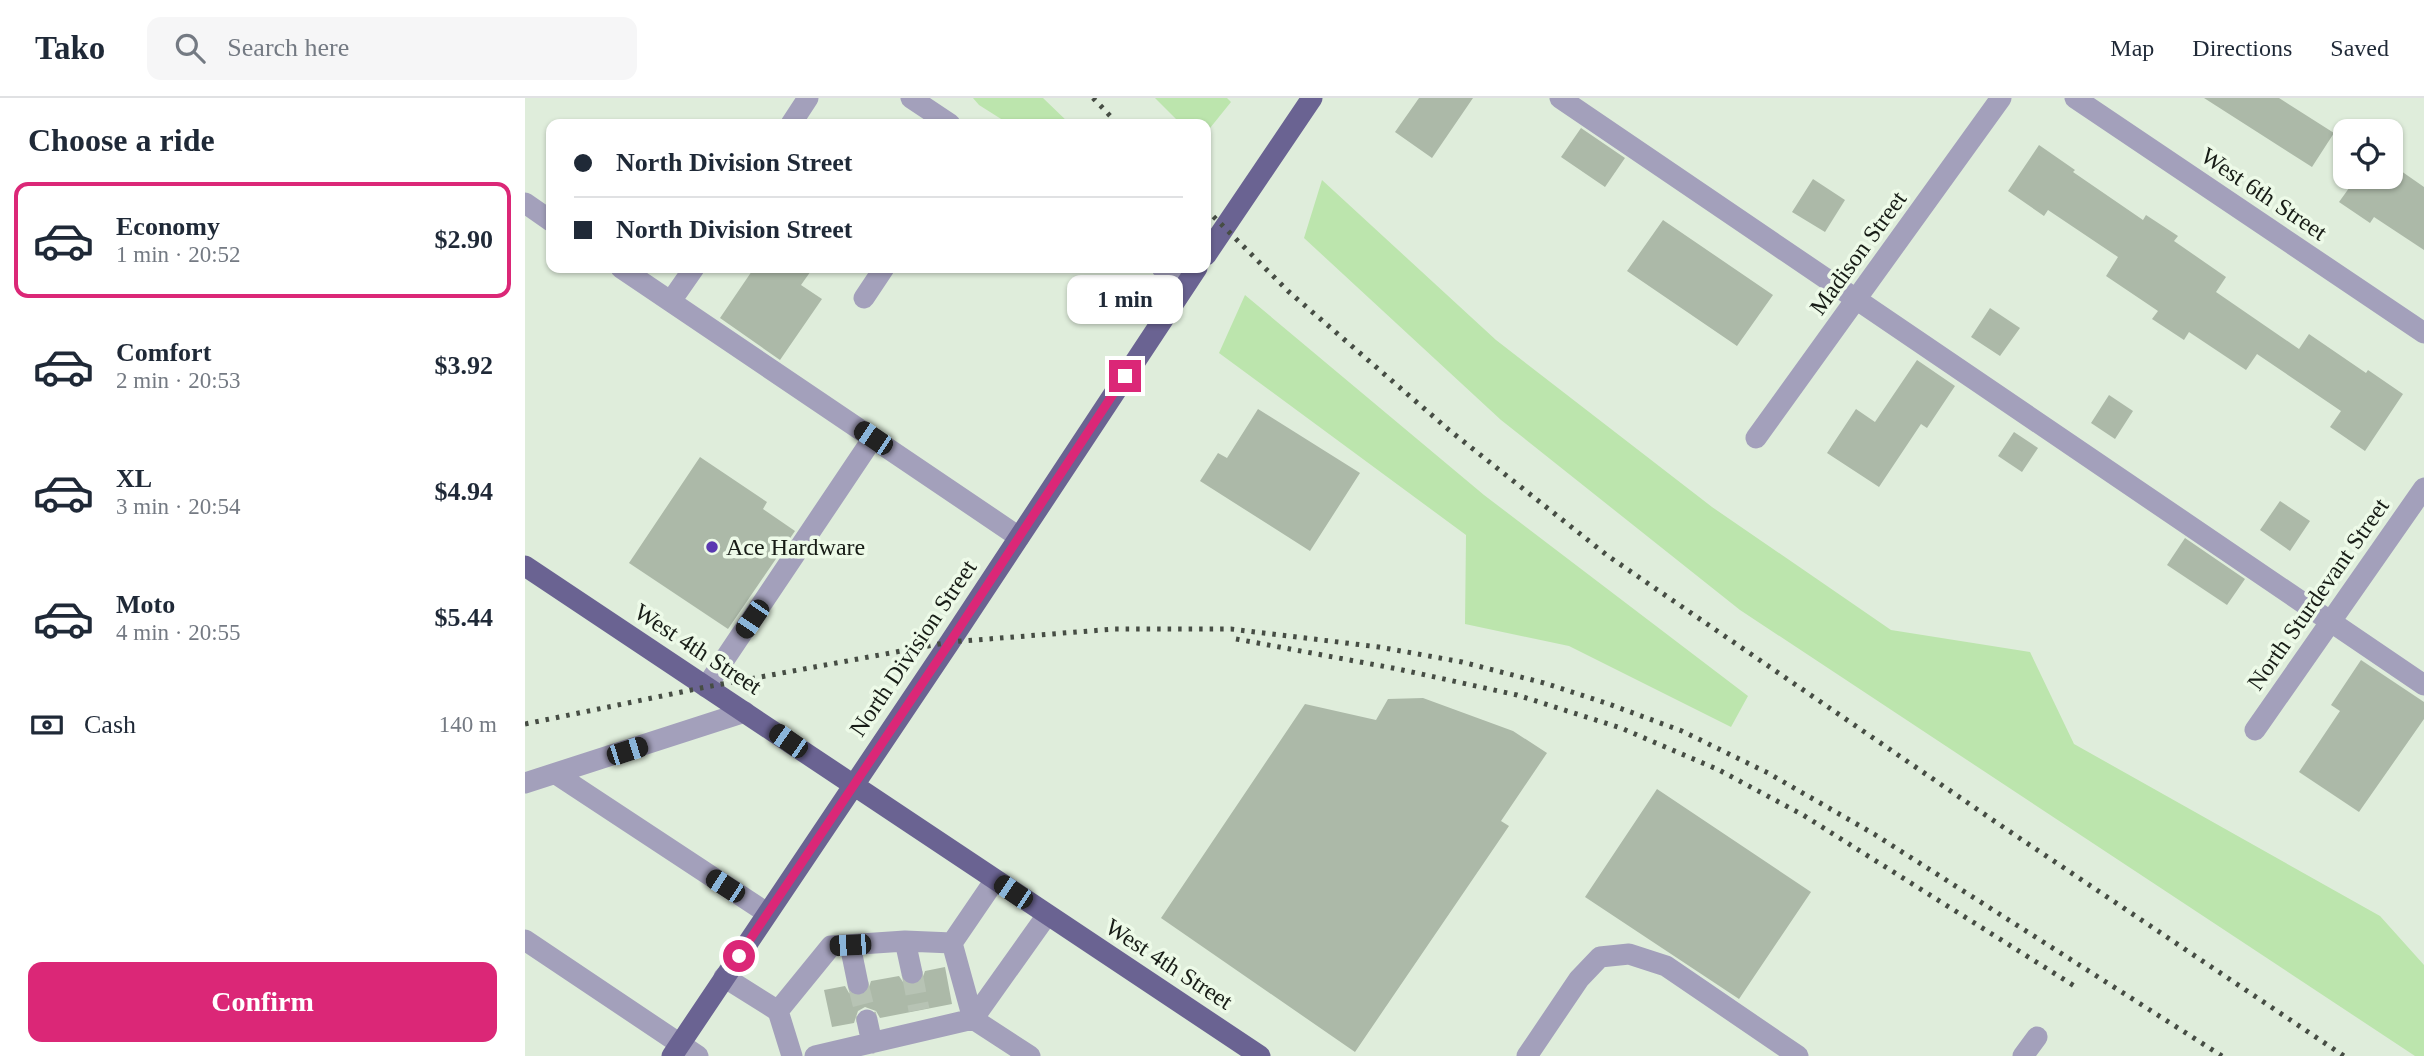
<!DOCTYPE html>
<html lang="en">
<head>
<meta charset="utf-8">
<style>
	:root { --surface:#fff; --page:#f6f6f7; --text:#1f2937; --muted:#747a83; --line:#e0e1e3; --accent:#db2777 }
	body { margin:0; font-family:Georgia,serif; background:var(--page); color:var(--text); height:100vh; display:flex; flex-direction:column; font-size:26px; white-space:nowrap }
	* { box-sizing:border-box; margin:0 }
	p { font-size:23px; color:var(--muted) }
	.icon { flex:none; width:38px; height:38px; fill:none; stroke:currentColor; stroke-width:2; stroke-linecap:round; stroke-linejoin:round }
	.map { position:relative; flex:1; overflow:hidden }
	.panel { display:flex; flex-direction:column; background:var(--surface); width:525px }
	.panel>* { flex:none }
	.hud { position:absolute; left:21px; top:21px; width:665px; height:154px; border-radius:14px; box-shadow:0 2px 5px #0004; display:grid; align-content:center; height:154px; padding:0 28px; background:var(--surface) }
	.controls { position:absolute; left:1808px; top:21px; display:grid; gap:14px }
	.controls a { display:grid; place-items:center; width:70px; height:70px; border-radius:14px; background:var(--surface); box-shadow:0 2px 5px #0004; font-size:35px }
	.end { position:absolute; width:32px; height:32px; margin:-16px; border:9px solid #db2777; background:#fff; box-shadow:0 0 0 4px #fff }
	.from { border-radius:50% }
	.bubble { position:absolute; height:49px; border-radius:14px; background:var(--surface); box-shadow:0 2px 5px #0004; font-size:23px; font-weight:700; line-height:49px; text-align:center }
	.car { position:absolute; width:21px; height:42px; margin:-21px -10px; border-radius:9px; box-shadow:0 0 5px 2px #0007; background:linear-gradient(#222 24%,#8ab4d8 0 40%,#222 0 76%,#8ab4d8 0 86%,#222 0) }
	.hud b { display:flex; align-items:center; gap:24px; height:66px; font-size:26px }
	.hud b+b { border-top:2px solid var(--line) }
	.hud i { width:18px; height:18px; background:var(--text) }
	ul { padding:0; list-style:none }
	li { display:flex; align-items:center; gap:21px; height:116px; margin:0 14px 10px; padding:0 14px; border:4px solid transparent; border-radius:14px }
	li div { flex:1 }
	li b { display:block; font-size:26px }
	li em { font-style:normal; font-weight:700 }
	li.current { border-color:var(--accent) }
	li>.icon { width:63px; height:63px; stroke-width:1.5 }
	h2 { padding:0 28px; font-size:32px; line-height:84px }
	.pay { display:flex; align-items:center; gap:18px; height:77px; padding:0 28px; font-size:26px }
	.pay p { margin-inline-start:auto }
	.button { display:flex; gap:14px; margin-top:auto; padding:14px 28px }
	.button a { flex:1; height:80px; border-radius:14px; background:var(--accent); color:#fff; font-size:28px; font-weight:700; line-height:80px; text-align:center }
	header { display:flex; align-items:center; gap:42px; box-sizing:border-box; height:98px; padding:0 35px; background:var(--surface); border-bottom:2px solid var(--line) }
	header strong { font-size:33px }
	nav { display:flex; gap:38px; margin-inline-start:auto; font-size:24px }
	.search { width:490px; height:63px; background:var(--page); display:flex; align-items:center; gap:18px; box-sizing:border-box; padding:0 24px; border-radius:14px; color:var(--muted); font-size:26px }
	main { display:flex; flex:1; min-height:0 }
	.map>svg:first-child { display:block }
</style>
</head>
<body>
<header>
<strong>Tako</strong>
<div class="search"><svg class="icon" aria-label="search" viewBox="0 0 24 24"><circle cx="10" cy="10" r="6"/><path d="M15 15l6 6"/></svg>Search here</div>
<nav><a>Map</a><a>Directions</a><a>Saved</a></nav>
</header>
<main>
<section class="panel">
<h2>Choose a ride</h2>
<ul>
<li class="current"><svg class="icon" aria-label="car" viewBox="0 0 24 24"><path d="M5 17H2v-5l4-1 3-4h7l3 4 3 1v5h-3M9 17h6M6 11h13"/><circle cx="7" cy="17" r="2"/><circle cx="17" cy="17" r="2"/></svg><div><b>Economy</b><p>1 min · 20:52</p></div><em>$2.90</em></li>
<li><svg class="icon" aria-label="car" viewBox="0 0 24 24"><path d="M5 17H2v-5l4-1 3-4h7l3 4 3 1v5h-3M9 17h6M6 11h13"/><circle cx="7" cy="17" r="2"/><circle cx="17" cy="17" r="2"/></svg><div><b>Comfort</b><p>2 min · 20:53</p></div><em>$3.92</em></li>
<li><svg class="icon" aria-label="car" viewBox="0 0 24 24"><path d="M5 17H2v-5l4-1 3-4h7l3 4 3 1v5h-3M9 17h6M6 11h13"/><circle cx="7" cy="17" r="2"/><circle cx="17" cy="17" r="2"/></svg><div><b>XL</b><p>3 min · 20:54</p></div><em>$4.94</em></li>
<li><svg class="icon" aria-label="car" viewBox="0 0 24 24"><path d="M5 17H2v-5l4-1 3-4h7l3 4 3 1v5h-3M9 17h6M6 11h13"/><circle cx="7" cy="17" r="2"/><circle cx="17" cy="17" r="2"/></svg><div><b>Moto</b><p>4 min · 20:55</p></div><em>$5.44</em></li>
</ul>
<div class="pay"><svg class="icon" aria-label="cash" viewBox="0 0 24 24"><path d="M3 7h18v10H3z"/><circle cx="12" cy="12" r="2"/></svg>Cash<p>140 m</p></div>
<div class="button"><a>Confirm</a></div>
</section>
<div class="map">
<svg width="1899" height="958" viewBox="0 0 1899 958">
	<rect width="100%" height="100%" fill="#dfeddb"/>
	<!-- green -->
	<path fill="#bce5ad" d="M448,0H518L545,26H484L454,7Z
		M630,0H702L706,4L681,35V26H656Z
		M797,82L971,242L1187,409L1366,532L1505,554L1549,646L1855,818L1899,867V958H1890L1215,512L976,322L779,140Z
		M720,197L959,397L1223,598L1206,629L1044,548L940,526L941,437L694,255Z"/>
	<!-- building -->
	<path fill="#acb9a8" d="M894,0H948L907,60L870,34Z
		M1679,0H1754L1809,35L1787,69Z
		M1056,30L1100,60L1080,89L1036,59Z
		M1514,47L1550,72L1548,74L1618,122L1621,117L1653,138L1649,143L1701,179L1691,194L1774,251L1784,236L1841,275L1843,272L1878,296L1840,353L1805,329L1816,313L1732,256L1721,272L1664,234L1659,242L1627,221L1633,213L1581,178L1593,159L1523,112L1519,118L1483,93Z
		M1866,66L1899,89V152L1849,119L1845,125L1814,104L1832,79H1866Z
		M1288,81L1320,102L1300,134L1267,114Z
		M1138,122L1248,197L1212,248L1102,173Z
		M229,170H288L276,187L297,201L255,262L195,220Z
		M1465,210L1495,230L1475,258L1446,239Z
		M1392,262L1430,288L1402,330L1396,326L1354,389L1302,355L1331,311L1350,324Z
		M1584,297L1608,313L1590,341L1566,325Z
		M733,311L835,375L785,453L675,383L693,355L702,360Z
		M1489,334L1513,350L1497,374L1473,358Z
		M175,359L242,404L238,411L270,433L203,531L104,465Z
		M1755,403L1785,423L1765,453L1735,432Z
		M1660,440L1720,481L1702,507L1642,467Z
		M1836,562L1899,604V621L1834,714L1774,674L1815,613L1806,607Z
		M898,600L988,633L1022,655L976,723L984,728L830,954L636,820L780,606L851,622L863,601Z
		M1132,691L1286,794L1214,901L1060,799Z
		M420,869L427,906L355,920L351,913L340,909L333,913L329,925L307,929L299,892L320,888L324,895L335,899L342,895L346,883L374,878L378,884L389,888L396,884L400,873Z"/>
	<g fill="none" stroke-linecap="round" stroke-linejoin="round">
		<!-- minor-tunnel -->
		<path stroke="#b7c3b4" stroke-width="21" stroke-dasharray="21 10" stroke-linecap="butt" d="M387,875L394,912
			M333,886L342,922"/>
		<!-- minor -->
		<path stroke="#a3a0bb" stroke-width="21" d="M386,0L425,26
			M1035,0L1899,587
			M1550,0L1899,235
			M266,26L283,0
			M0,105L26,123
			M96,170L494,439
			M637,170L661,186
			M339,200L359,170
			M146,203L169,170
			M1231,340L1476,0
			M181,589L348,340
			M1730,632L1899,390
			M31,676L242,815
			M0,685L220,614
			M470,782L427,845L448,921L505,958
			M0,842L173,958
			M380,843L387,875
			M325,847L333,886
			M199,879L253,913L306,848L380,843L427,845
			M253,913L267,958
			M342,922L347,945
			M290,958L448,921L522,817
			M1002,958L1054,881L1075,859L1104,856L1141,868L1273,958
			M1498,958L1512,939"/>
		<!-- major -->
		<path stroke="#6a6392" stroke-width="21" d="M681,157L787,0
			M0,468L735,958
			M147,958L425,544L672,170"/>
		<!-- rail -->
		<path stroke="#464d44" stroke-width="5" stroke-dasharray="3.5 7" stroke-linecap="butt" d="M568,0L593,26
			M681,111L763,193L924,332L1083,458L1478,729L1819,958
			M711,541L873,571L992,597L1096,630L1194,672L1278,717L1551,889
			M0,626L181,589L425,544L590,531H706L854,549L937,564L1019,585L1081,605L1157,633L1243,675L1349,736L1697,958"/>
	</g>
	<g fill="none" stroke-linecap="round" stroke-linejoin="round">
		<!-- route -->
		<path stroke="#db2777" stroke-width="9" d="M214,858L425,544L600,278"/>
	</g>
	<!-- markers -->
	<circle fill="#5a39b1" stroke="#edfae8" stroke-width="2.5" cx="187" cy="449" r="7"/>
	<g text-anchor="middle" stroke-width="7" stroke-linejoin="round" paint-order="stroke">
		<!-- street labels -->
		<g font-size="24" fill="#171c16" stroke="#edfae8">
			<text transform="translate(1739 96) rotate(34)" y="8">West 6th Street</text>
			<text transform="translate(1333 155) rotate(-54)" y="8">Madison Street</text>
			<text transform="translate(1793 496) rotate(-55)" y="8">North Sturdevant Street</text>
			<text transform="translate(388 550) rotate(-56)" y="8">North Division Street</text>
			<text transform="translate(173 551) rotate(33)" y="8">West 4th Street</text>
			<text transform="translate(644 866) rotate(33)" y="8">West 4th Street</text>
		</g>
		<!-- poi labels -->
		<g font-size="24" fill="#171c16" stroke="#edfae8" text-anchor="start">
			<text x="201" y="457">Ace Hardware</text>
		</g>
	</g>
</svg>
<div class="controls">
<a><svg class="icon" aria-label="locate" viewBox="0 0 24 24"><circle cx="12" cy="12" r="6"/><path d="M12 2v4M12 18v4M2 12h4M18 12h4"/></svg></a>
</div>
<i class="end from" style="left:214px;top:858px"></i>
<i class="end" style="left:600px;top:278px"></i>
<div class="bubble" style="left:542px;top:177px;width:116px">1 min</div>
<i class="car" style="left:348px;top:340px;rotate:304deg"></i>
<i class="car" style="left:227px;top:521px;rotate:214deg"></i>
<i class="car" style="left:263px;top:643px;rotate:305deg"></i>
<i class="car" style="left:102px;top:653px;rotate:72deg"></i>
<i class="car" style="left:200px;top:788px;rotate:303deg"></i>
<i class="car" style="left:488px;top:794px;rotate:304deg"></i>
<i class="car" style="left:325px;top:847px;rotate:267deg"></i>
<div class="hud">
<b><i class="from"></i>North Division Street</b>
<b><i></i>North Division Street</b>
</div>
</div>
</main>
</body>
</html>
